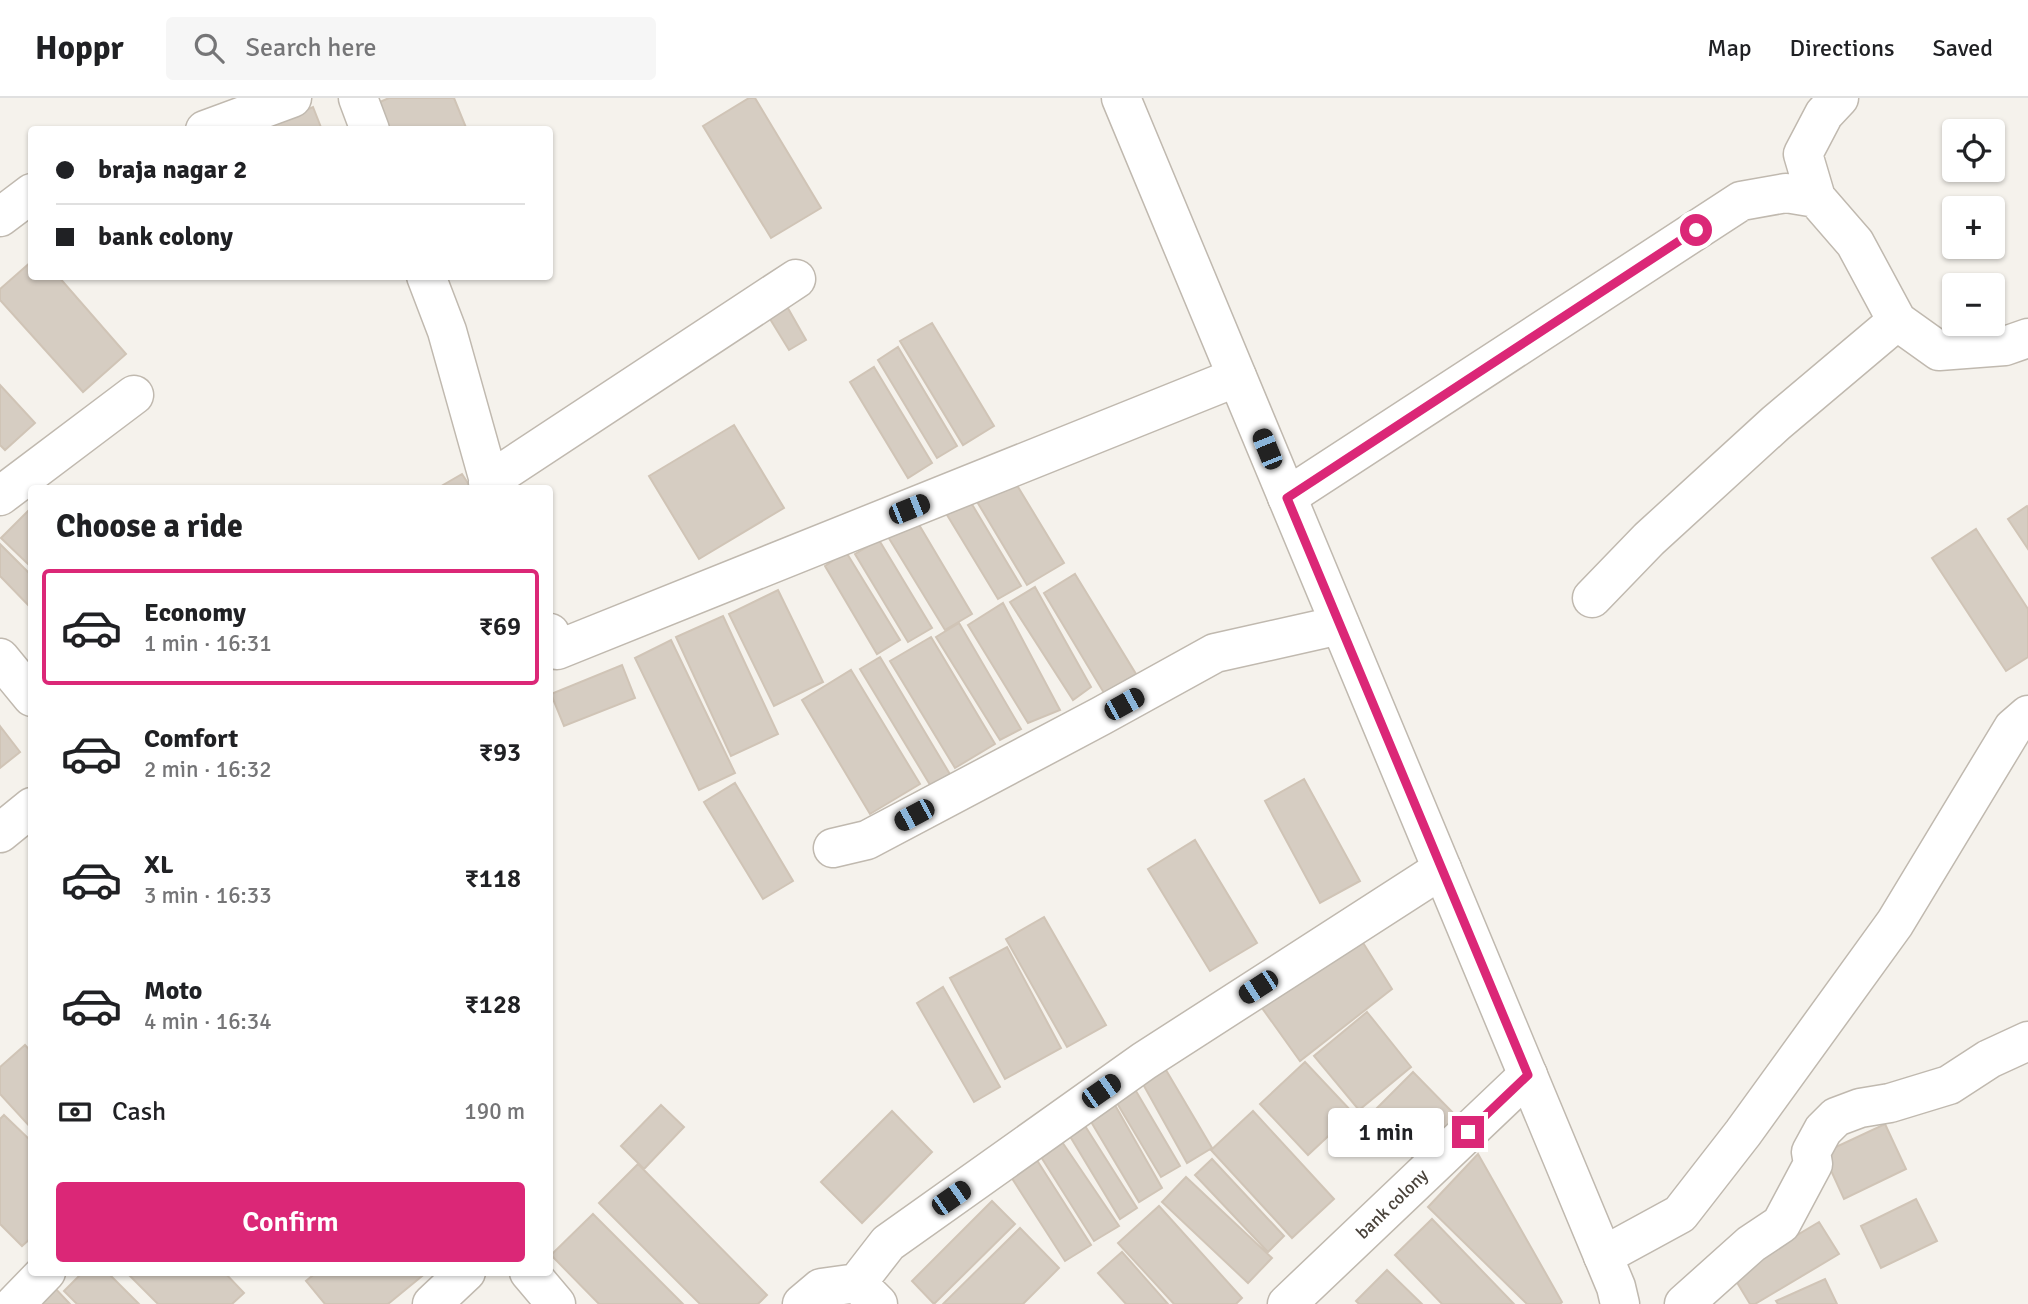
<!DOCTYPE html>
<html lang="en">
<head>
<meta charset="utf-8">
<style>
	:root { --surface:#fff; --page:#f6f6f6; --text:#202124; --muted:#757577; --line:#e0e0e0; --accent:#db2777 }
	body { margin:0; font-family:Signika,sans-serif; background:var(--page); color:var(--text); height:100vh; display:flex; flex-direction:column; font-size:26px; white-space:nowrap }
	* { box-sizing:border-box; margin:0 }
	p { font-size:23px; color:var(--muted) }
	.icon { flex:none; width:38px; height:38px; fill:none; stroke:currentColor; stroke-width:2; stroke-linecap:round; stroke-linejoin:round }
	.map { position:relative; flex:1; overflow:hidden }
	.side { position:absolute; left:28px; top:387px; width:525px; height:791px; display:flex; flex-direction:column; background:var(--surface); border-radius:7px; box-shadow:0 2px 5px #0004 }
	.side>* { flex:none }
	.banner { position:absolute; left:28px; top:28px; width:525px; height:154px; border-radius:7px; box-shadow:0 2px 5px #0004; display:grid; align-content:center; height:154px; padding:0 28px; background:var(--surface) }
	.fabs { position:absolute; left:1942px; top:21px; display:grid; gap:14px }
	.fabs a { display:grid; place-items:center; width:63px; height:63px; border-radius:7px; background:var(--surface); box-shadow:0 2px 5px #0004; font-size:35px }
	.end { position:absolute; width:32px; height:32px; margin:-16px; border:9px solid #db2777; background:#fff; box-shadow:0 0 0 4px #fff }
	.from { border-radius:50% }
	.bubble { position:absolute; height:49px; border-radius:7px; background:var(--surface); box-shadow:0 2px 5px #0004; font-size:23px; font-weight:600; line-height:49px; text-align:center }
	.car { position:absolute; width:21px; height:42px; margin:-21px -10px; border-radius:9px; box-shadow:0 0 5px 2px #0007; background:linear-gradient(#222 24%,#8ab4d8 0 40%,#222 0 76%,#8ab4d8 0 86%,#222 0) }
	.banner b { display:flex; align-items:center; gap:24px; height:66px; font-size:26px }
	.banner b+b { border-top:2px solid var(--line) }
	.banner i { width:18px; height:18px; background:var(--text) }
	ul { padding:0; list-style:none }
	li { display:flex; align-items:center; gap:21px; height:116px; margin:0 14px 10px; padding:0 14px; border:4px solid transparent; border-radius:7px }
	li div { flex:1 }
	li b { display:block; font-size:26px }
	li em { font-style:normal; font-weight:600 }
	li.on { border-color:var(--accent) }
	li>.icon { width:63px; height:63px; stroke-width:1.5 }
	h2 { padding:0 28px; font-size:32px; line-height:84px }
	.pay { display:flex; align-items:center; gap:18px; height:77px; padding:0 28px; font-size:26px }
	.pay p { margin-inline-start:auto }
	.action { display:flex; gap:14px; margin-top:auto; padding:14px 28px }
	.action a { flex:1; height:80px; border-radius:7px; background:var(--accent); color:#fff; font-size:28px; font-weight:600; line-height:80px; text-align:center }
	header { display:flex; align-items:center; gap:42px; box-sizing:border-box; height:98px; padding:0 35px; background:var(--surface); border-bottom:2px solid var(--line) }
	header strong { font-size:33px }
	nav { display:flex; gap:38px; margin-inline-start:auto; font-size:24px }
	.search { width:490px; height:63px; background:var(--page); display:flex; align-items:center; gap:18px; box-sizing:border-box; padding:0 24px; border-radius:7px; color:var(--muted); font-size:26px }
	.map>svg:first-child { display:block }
</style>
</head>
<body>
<header>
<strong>Hoppr</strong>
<div class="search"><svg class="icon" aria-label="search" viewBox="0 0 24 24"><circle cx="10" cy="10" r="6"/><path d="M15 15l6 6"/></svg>Search here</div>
<nav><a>Map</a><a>Directions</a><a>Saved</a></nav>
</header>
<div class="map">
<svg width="2028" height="1206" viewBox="0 0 2028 1206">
	<rect width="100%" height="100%" fill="#f5f2ec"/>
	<!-- building -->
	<path fill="#d6cdc2" stroke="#d0c4b6" stroke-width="2" d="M389,0H454L467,32H378L368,9Z
		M749,0H755L821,110L771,140L703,28Z
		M313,9L322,32H260Z
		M32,163V178H58L126,256L83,294L0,202V191Z
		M785,205L806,242L789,252L767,216Z
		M932,225L994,328L963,347L900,243Z
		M898,249L957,348L937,360L878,262Z
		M874,269L932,365L908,380L850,284Z
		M0,287L35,325L5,352L0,347Z
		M734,327L784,410L699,461L649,378Z
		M1009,374L1064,465L1027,487L973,397Z
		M462,376L471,390H438Z
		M964,393L1021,488L998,501L941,407Z
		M2027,408L2028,409V451L2008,421Z
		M32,409V470L1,440Z
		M915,420L972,516L945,532L887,437Z
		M1976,431L2028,511V559L2006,573L1932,460Z
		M879,442L932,530L908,544L855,456Z
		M0,446L32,478V511L0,478Z
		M846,454L900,542L877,556L825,468Z
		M1075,476L1136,576L1104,595L1044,495Z
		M1035,489L1091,589L1073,602L1010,504Z
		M778,492L823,584L774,608L729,516Z
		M1003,505L1060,612L1028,625L968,527Z
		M723,518L778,636L731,658L676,539Z
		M959,525L1021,631L1000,642L936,539Z
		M931,539L995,646L955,670L890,563Z
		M671,542L735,675L699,692L635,560Z
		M880,559L954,683L935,695L860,571Z
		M622,567L635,600L564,628L551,596Z
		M851,572L920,686L870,716L802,602Z
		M0,628L20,654L0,670Z
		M1304,681L1360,783L1320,805L1265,703Z
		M735,685L793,783L763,801L704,704Z
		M1195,742L1257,845L1210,873L1148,771Z
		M1044,819L1106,927L1067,949L1006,841Z
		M1360,840L1392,891L1300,963L1257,903Z
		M1007,849L1061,950L1005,981L950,880Z
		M943,889L1000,989L974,1004L917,905Z
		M1367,914L1411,969L1359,1012L1314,958Z
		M25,947L32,955V1031L0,996V969Z
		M1305,964L1353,1015L1308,1057L1260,1006Z
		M1163,967L1212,1050L1187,1065L1139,979Z
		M1413,974L1460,1022L1418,1065L1370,1017Z
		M1133,988L1180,1068L1161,1079L1114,1000Z
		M1111,1000L1162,1090L1139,1104L1087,1017Z
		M661,1007L684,1029L644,1071L621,1048Z
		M892,1013L932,1054L862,1125L821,1084Z
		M1253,1013L1334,1101L1292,1140L1211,1052Z
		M4,1017L32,1044V1139L22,1148L0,1126V1021Z
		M1080,1020L1137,1110L1120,1121L1065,1030Z
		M1885,1026L1906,1071L1844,1101L1823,1055Z
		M1056,1035L1119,1128L1094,1143L1036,1051Z
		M1033,1056L1091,1147L1065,1163L1006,1071Z
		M1478,1056L1562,1204L1560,1206H1527L1428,1109Z
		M1212,1061L1284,1138L1268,1154L1195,1077Z
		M638,1066L767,1197L758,1206H700L599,1105Z
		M1186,1079L1272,1160L1248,1185L1162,1104Z
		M1916,1101L1937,1143L1881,1170L1861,1128Z
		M992,1103L1015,1126L934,1206L912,1183Z
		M1159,1108L1242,1200L1236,1206H1174L1118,1145Z
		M593,1116L683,1206H599L551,1157Z
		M1432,1121L1514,1206H1442L1395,1157Z
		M1819,1124L1839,1156L1755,1206H1750L1732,1176Z
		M1020,1130L1059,1170L1023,1206H943Z
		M1122,1154L1168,1206H1126L1098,1175Z
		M1387,1172L1422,1206H1359L1356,1203Z
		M83,1174H107L139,1206H77L64,1193Z
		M126,1174H224L244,1195L232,1206H158Z
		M317,1174H427L388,1206H325L306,1183Z
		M1825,1181L1837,1206H1778L1776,1203Z
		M52,1187L70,1206H33Z"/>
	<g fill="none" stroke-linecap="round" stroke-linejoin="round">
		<defs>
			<path id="minor" d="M358,0L370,32
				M205,32L292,0
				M1816,100L1803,56L1824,16L1839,0
				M0,119L32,95
				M426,178L447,233L491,390
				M488,384L796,181
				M0,398L134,297
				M1287,399L1741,103L1786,95L1816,100L1855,145L1897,223L1939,253L2005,248L2028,240
				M1592,500L1649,441L1776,325L1897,223
				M550,535L557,552L1237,279
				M0,560L32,599
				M0,735L32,709
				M833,750L867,742L1101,618L1215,555L1340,527
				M1603,1158L1680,1116L1743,1035L1895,825L2013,630L2028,617
				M529,1174L556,1206
				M857,1185L888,1145L1144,963L1442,771
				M15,1206L46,1174
				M432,1206L466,1174
				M802,1206L821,1190L857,1185L878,1206
				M1287,1206L1528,977
				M1684,1206L1751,1146L1781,1126L1813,1066L1811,1054L1823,1032L1836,1019L1860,1010L1890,1005L1949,987L1989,961L2028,943"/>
			<path id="tertiary" d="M1121,0L1616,1189L1620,1206"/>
		</defs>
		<!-- minor casing -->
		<use href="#minor" stroke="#c0b9af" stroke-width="41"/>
		<!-- tertiary casing -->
		<use href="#tertiary" stroke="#c0b9af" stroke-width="41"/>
		<!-- minor -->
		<use href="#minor" stroke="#fff" stroke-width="38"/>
		<!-- tertiary -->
		<use href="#tertiary" stroke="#fff" stroke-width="38"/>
	</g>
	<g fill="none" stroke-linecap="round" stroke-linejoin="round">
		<!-- route -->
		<path stroke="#db2777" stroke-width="9" d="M1468,1034L1528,977L1287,400L1696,132"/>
	</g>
	<g text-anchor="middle" stroke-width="5" stroke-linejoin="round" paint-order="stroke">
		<!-- street labels -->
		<g font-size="18" fill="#49423a" stroke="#fff">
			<text transform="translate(1392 1106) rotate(-44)" y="6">bank colony</text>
		</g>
	</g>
</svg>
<div class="fabs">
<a><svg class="icon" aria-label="locate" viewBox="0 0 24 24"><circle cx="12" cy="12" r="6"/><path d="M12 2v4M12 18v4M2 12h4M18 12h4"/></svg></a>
<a>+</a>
<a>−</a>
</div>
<i class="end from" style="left:1696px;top:132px"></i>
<i class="end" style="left:1468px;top:1034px"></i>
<div class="bubble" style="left:1328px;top:1010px;width:116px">1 min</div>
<i class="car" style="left:1267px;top:351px;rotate:338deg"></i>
<i class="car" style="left:909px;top:411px;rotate:68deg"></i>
<i class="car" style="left:1124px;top:606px;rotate:61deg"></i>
<i class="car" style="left:914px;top:717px;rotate:242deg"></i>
<i class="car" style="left:1258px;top:889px;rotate:237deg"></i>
<i class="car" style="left:1101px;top:993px;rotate:55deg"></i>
<i class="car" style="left:951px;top:1100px;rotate:55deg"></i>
<div class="banner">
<b><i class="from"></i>braja nagar 2</b>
<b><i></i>bank colony</b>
</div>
<section class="side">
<h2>Choose a ride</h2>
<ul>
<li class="on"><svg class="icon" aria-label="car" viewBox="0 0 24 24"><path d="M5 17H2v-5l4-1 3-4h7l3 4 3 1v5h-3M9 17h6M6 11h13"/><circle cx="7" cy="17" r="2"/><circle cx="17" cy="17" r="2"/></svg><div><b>Economy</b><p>1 min · 16:31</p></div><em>₹69</em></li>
<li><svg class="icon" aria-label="car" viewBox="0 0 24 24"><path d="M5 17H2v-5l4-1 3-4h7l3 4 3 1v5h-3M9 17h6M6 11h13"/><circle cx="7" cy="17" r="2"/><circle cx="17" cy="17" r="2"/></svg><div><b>Comfort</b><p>2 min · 16:32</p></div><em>₹93</em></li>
<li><svg class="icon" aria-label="car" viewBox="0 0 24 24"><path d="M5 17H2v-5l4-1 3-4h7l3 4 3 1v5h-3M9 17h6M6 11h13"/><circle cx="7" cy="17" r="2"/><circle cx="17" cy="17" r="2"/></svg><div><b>XL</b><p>3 min · 16:33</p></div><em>₹118</em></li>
<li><svg class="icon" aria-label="car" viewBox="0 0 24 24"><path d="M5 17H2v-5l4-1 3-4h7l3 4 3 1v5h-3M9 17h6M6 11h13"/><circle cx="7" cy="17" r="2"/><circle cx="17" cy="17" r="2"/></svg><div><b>Moto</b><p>4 min · 16:34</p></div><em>₹128</em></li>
</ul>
<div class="pay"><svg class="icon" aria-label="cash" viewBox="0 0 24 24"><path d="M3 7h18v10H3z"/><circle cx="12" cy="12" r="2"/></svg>Cash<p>190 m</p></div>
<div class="action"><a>Confirm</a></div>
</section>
</div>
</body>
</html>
